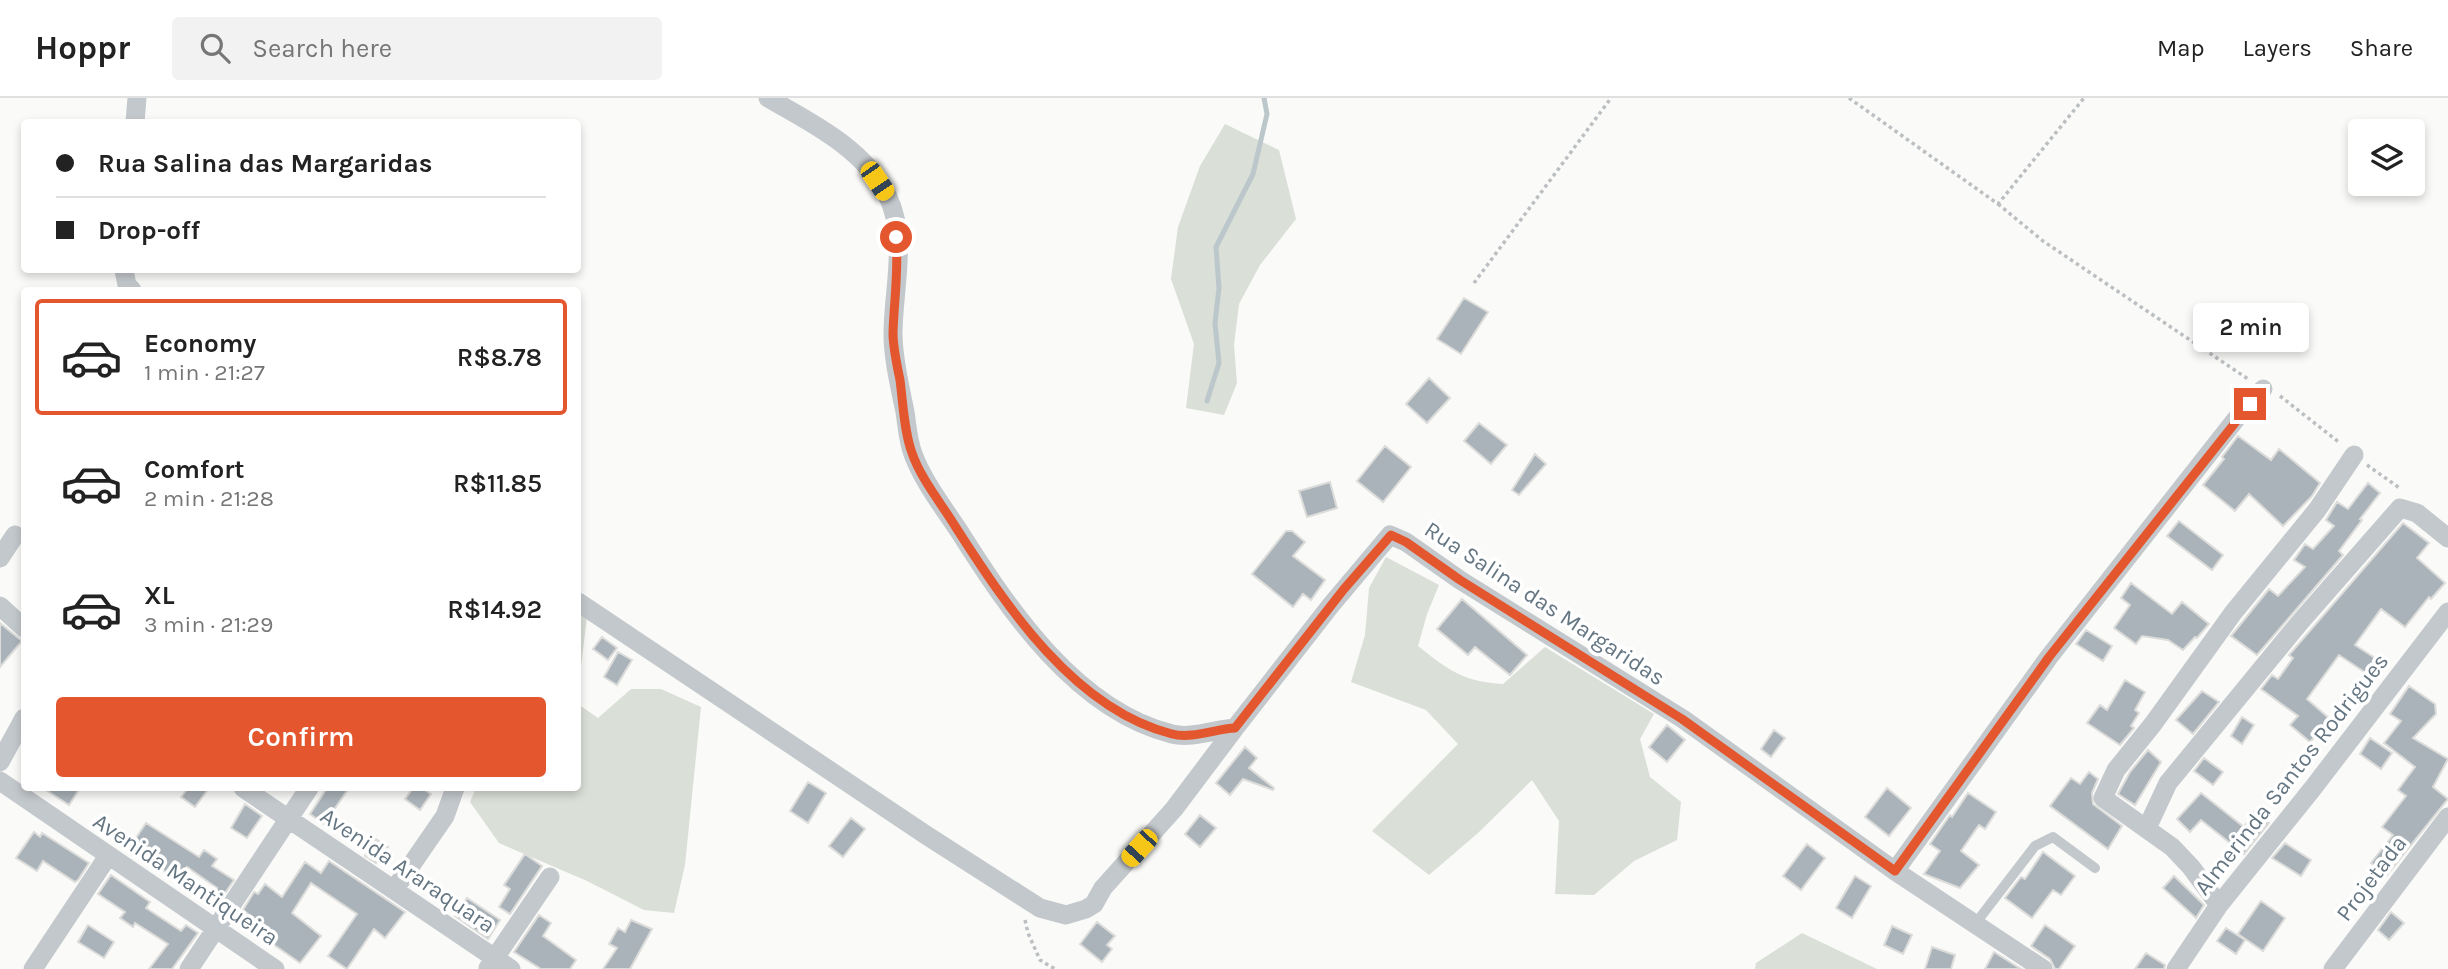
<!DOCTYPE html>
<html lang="en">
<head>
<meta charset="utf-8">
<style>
	:root { --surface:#fff; --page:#f2f2f2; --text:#222; --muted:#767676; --line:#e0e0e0; --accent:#e4572e }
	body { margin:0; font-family:Karla,sans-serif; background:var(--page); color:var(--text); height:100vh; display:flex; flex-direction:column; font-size:26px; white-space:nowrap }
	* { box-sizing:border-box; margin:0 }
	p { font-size:23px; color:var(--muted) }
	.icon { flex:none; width:38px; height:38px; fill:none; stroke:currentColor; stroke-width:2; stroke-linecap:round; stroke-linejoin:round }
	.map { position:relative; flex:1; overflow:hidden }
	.panel { position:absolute; left:21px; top:189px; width:560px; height:504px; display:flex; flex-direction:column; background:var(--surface); border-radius:7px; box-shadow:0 4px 10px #0003 }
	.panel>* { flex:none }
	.banner { position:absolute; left:21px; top:21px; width:560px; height:154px; border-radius:7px; box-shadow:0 4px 10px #0003; display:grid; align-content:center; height:154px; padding:0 35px; background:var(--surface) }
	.fabs { position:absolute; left:2348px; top:21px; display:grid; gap:14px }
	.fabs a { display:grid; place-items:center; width:77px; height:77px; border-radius:7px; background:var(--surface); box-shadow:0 4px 10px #0003; font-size:35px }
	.end { position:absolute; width:32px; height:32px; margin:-16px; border:9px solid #e4572e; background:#fff; box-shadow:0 0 0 4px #fff }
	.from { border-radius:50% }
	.bubble { position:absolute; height:49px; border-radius:7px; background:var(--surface); box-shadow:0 4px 10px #0003; font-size:23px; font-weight:600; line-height:49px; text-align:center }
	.car { position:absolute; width:21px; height:42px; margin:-21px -10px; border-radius:9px; box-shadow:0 0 5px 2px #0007; background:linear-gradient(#f5c518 24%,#345 0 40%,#f5c518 0 76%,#345 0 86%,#f5c518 0) }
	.banner b { display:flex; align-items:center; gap:24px; height:66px; font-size:26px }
	.banner b+b { border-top:2px solid var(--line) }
	.banner i { width:18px; height:18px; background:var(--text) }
	ul { padding:12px 0 0; list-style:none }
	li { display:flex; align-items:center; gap:21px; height:116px; margin:0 14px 10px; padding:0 21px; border:4px solid transparent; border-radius:7px }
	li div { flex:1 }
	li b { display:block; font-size:26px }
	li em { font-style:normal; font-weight:600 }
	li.on { border-color:var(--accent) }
	li>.icon { width:63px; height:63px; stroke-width:1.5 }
	.cta { display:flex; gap:14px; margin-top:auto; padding:14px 35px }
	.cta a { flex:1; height:80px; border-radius:7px; background:var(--accent); color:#fff; font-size:28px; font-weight:600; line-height:80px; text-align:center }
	header { display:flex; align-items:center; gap:42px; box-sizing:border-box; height:98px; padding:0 35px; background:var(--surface); border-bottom:2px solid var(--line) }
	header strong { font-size:33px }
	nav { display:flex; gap:38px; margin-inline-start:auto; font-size:24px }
	.search { width:490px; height:63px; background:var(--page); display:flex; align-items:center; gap:18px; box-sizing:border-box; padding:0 24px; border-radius:7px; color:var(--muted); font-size:26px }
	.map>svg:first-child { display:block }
</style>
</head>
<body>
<header>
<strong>Hoppr</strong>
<div class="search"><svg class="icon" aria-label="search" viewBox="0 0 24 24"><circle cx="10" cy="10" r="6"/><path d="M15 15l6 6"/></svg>Search here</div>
<nav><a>Map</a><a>Layers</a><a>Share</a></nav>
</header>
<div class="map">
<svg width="2448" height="871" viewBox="0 0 2448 871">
	<rect width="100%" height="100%" fill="#fafaf8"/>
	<!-- green -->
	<path fill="#dadfd7" d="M1225,26L1279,52L1296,121L1260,167L1239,206L1234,247L1237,285L1224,317L1186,310L1194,246L1171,181L1178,129L1200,68Z
		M1386,459L1439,487L1427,516L1418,548C1448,572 1464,584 1503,586L1545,549L1654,616L1640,641L1650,679L1681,704L1677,742L1634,763L1594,797L1555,796L1559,723L1532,682L1478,735L1429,777L1372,733L1458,646L1426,612L1351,584L1365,537L1369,490Z
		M588,511L581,568L578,576V514Z
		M631,591H661L701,609L685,767L674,815L644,812L587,783L499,745L470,704L476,690H578V606L598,620Z
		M1802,835L1877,871H1755L1756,865Z"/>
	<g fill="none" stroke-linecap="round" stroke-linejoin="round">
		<!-- stream -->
		<path stroke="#bbc7cb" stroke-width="5" d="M1207,303L1219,265L1215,225L1219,190L1216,149L1253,76L1267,16L1264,0"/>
	</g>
	<!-- building -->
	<path fill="#aab3b9" stroke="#dcdcda" stroke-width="2" d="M1464,200L1488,214L1461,256L1437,241Z
		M1429,280L1450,300L1427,325L1406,306Z
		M1479,325L1507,347L1491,366L1464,343Z
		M2238,338L2271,362L2279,351L2320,385L2312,398L2283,428L2249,396L2235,413L2203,387L2224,361L2222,359Z
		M1385,348L1411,369L1383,404L1357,383Z
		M1535,356L1546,366L1519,397L1512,392Z
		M1330,384L1337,410L1307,419L1299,393Z
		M2368,385L2380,395L2360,421L2362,422L2339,453L2343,457L2257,557L2231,538L2269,491L2278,498L2305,469L2294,462L2305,446L2313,451L2334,428L2326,422L2337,404L2348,411Z
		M2179,423L2223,457L2212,472L2167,438Z
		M2403,425L2429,445L2417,460L2445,485L2431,501L2429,499L2405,529L2381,511L2355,547L2375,560L2366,575L2339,557L2307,601L2330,621L2310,644L2290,627L2298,618L2261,591L2272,577L2278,581L2293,560L2289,557Z
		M1286,433H1292L1305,444L1293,458L1325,482L1311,502L1303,496L1293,509L1252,476Z
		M2131,485L2172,516L2182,504L2209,526L2197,540L2195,539L2183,552L2168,542L2142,538L2136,546L2114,530L2130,507L2121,500Z
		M1462,501L1527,557L1510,577L1475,549L1468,557L1437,531Z
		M0,525L22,543L0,569Z
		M2086,532L2112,548L2103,563L2076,546Z
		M602,539L617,550L608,562L593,551Z
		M618,554L632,562L617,587L604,579Z
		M2125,582L2145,594L2135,612L2139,615L2131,628L2134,630L2120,647L2087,625L2100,607L2107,612Z
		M2409,588L2435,606L2436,616L2413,640L2448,661L2433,689L2448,701L2387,777L2371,765L2393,737L2382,729L2406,698L2398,692L2415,669L2384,645L2401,623L2390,616Z
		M2202,593L2219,604L2193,636L2176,622Z
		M2242,619L2254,627L2242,646L2231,638Z
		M1667,627L1685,642L1667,664L1649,649Z
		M1774,632L1785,640L1771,659L1761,651Z
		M2370,640L2392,655L2381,671L2360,656Z
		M1245,649L1257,660L1249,670L1274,690L1273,692L1243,681L1230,697L1216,685Z
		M2148,652L2161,664L2135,707L2118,696L2130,674Z
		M2204,660L2223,674L2213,687L2194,673Z
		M2089,674L2098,681L2092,695L2093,706L2122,728L2108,751L2050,708L2071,680L2080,686Z
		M808,684L826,695L808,725L790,713Z
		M43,690H80L69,707Z
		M188,690H209L195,709L181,699Z
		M327,690H349L324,726L310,716Z
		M413,690H422L431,696L420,712L405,701Z
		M1887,690L1911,710L1889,738L1865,719Z
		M1968,695L1996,714L1985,731L1979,727L1961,753L1979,767L1960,790L1924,776L1940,753L1930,746L1950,717L1952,719Z
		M2201,695L2244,729L2254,714L2269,725L2244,756L2201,722L2190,734L2177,721Z
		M245,706L262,718L247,740L231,730Z
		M1200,717L1216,730L1200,749L1185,736Z
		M851,720L865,731L843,759L829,748Z
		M146,725L199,759L204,752L217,761L212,768L234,782L219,804L211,799L217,790L187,769L179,783L130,749Z
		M34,734L40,739L42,735L89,765L78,782L75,784L43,763L37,773L16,760Z
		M376,741L388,749L376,765L365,758Z
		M2285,745L2311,762L2301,778L2272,760Z
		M1807,746L1825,760L1801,792L1783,778Z
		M2043,754L2075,778L2061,797L2053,792L2032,820L2005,800L2021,779L2025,781Z
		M525,756L542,768L510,816L499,809L510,791L504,787Z
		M329,763L405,814L385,840L374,831L347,871L328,858L357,816L311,785L292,815L321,838L300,865L270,844L275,837L243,812L254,794L258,796L265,786L282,799L305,764L321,775Z
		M111,777L150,804L146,810L181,833L186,827L198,835L172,871H149L168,846L135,825L133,829L120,820L125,814L98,796Z
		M1855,778L1871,788L1852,820L1836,810Z
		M2174,778L2204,807L2196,820L2163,790Z
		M467,800L500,822L488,841L455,818Z
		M2261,803L2285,820L2263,853L2238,836Z
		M2391,814L2404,825L2389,842L2378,832Z
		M539,817L551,825L543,838L576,862L570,871H541L514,854Z
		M631,822L652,831L630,871H603L617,850L609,846L618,830L625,834Z
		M1097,824L1115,838L1107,847L1112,851L1102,864L1080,846Z
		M88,827L114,844L104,860L78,844Z
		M2045,827L2075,848L2059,871H2055L2050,861L2031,848Z
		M1892,828L1912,837L1903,856L1884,847Z
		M2226,830L2245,842L2236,856L2217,843Z
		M1932,849L1955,857L1951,871H1925Z
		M1994,854L2021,871H1985Z
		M2146,855L2165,867L2164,871H2135Z"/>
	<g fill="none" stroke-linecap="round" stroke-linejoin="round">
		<!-- path -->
		<path stroke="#bbbfc2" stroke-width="3.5" stroke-dasharray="3.5 3.5" stroke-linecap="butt" d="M1849,0L1998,106L2084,0
			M1998,106L2043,143L2248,281
			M1474,185L1611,0
			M2280,298L2340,345
			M2367,367L2401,391
			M1025,822L1028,835L1040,862L1055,871"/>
		<!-- lane -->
		<path stroke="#c3c8cc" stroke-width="10" d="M1975,826L2035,748L2053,739L2095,770"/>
		<!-- street -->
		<path stroke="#c3c8cc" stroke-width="19" d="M768,0C812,25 865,51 888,99C908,141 893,192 893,236C893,261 900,289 905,314C907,327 908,343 913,356C923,383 943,409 959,433C1009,512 1076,612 1172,636C1192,641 1215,631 1235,630L1331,507L1390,437L1406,444L1460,482L1683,621L1895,773L2043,871
			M135,24L137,0
			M124,172L127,187L132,192
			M0,460L15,437
			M578,504L926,737L1040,810L1066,817L1086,811L1094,806L1103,790L1174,711L1235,630
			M0,508L24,530
			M0,664L24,620
			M0,683L275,871
			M243,690L511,871
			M2147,730L2168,685L2301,523L2400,410L2417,415L2448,440
			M1895,773L2049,559L2236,321L2263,291
			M394,792L445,718L455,690
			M2219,807L2191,769L2172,749L2103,700L2116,672L2153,626L2233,515L2317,412L2354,357
			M488,870L550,779
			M33,871L108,758
			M189,871L309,690
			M2176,871L2219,807L2313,690L2448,514
			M2333,871L2448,719"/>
	</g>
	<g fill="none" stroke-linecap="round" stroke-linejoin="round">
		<!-- route -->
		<path stroke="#e4572e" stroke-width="9" d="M896,139C899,172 894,202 893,235C893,250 897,267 900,282C903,305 904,333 912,355C921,381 941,405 955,428C1007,509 1074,611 1172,636C1192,641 1215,631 1235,630L1344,491L1391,437L1406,444L1460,482L1682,621L1895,773L2049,559L2250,306"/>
	</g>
	<g text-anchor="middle" stroke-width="7" stroke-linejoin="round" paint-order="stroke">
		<!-- street labels -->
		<g font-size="23" fill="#657683" stroke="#fff">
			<text transform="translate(1545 505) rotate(33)" y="8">Rua Salina das Margaridas</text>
			<text transform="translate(2291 676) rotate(-52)" y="8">Almerinda Santos Rodrigues</text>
			<text transform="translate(408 772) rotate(34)" y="8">Avenida Araraquara</text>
			<text transform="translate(2371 780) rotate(-53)" y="8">Projetada</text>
			<text transform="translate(186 781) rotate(34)" y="8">Avenida Mantiqueira</text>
		</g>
	</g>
</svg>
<div class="fabs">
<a><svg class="icon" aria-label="layers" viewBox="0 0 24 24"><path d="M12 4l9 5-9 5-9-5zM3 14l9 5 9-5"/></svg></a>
</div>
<i class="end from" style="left:896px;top:139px"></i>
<i class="end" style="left:2250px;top:306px"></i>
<div class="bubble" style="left:2193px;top:205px;width:116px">2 min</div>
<i class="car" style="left:877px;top:83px;rotate:146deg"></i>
<i class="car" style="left:1139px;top:750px;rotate:222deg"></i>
<div class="banner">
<b><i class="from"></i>Rua Salina das Margaridas</b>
<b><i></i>Drop-off</b>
</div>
<section class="panel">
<ul>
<li class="on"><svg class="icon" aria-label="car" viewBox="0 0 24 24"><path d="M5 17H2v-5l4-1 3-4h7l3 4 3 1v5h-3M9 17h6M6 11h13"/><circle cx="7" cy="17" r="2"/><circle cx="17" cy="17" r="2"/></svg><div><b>Economy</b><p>1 min · 21:27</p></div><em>R$8.78</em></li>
<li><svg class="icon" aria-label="car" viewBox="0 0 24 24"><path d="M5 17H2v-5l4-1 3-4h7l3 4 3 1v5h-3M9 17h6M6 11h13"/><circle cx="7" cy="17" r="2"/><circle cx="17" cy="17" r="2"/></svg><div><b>Comfort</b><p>2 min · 21:28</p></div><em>R$11.85</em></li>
<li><svg class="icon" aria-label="car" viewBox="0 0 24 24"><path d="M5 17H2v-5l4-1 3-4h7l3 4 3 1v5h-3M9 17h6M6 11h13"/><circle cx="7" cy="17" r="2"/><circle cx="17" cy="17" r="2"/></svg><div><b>XL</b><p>3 min · 21:29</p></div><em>R$14.92</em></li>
</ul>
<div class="cta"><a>Confirm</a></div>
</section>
</div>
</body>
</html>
